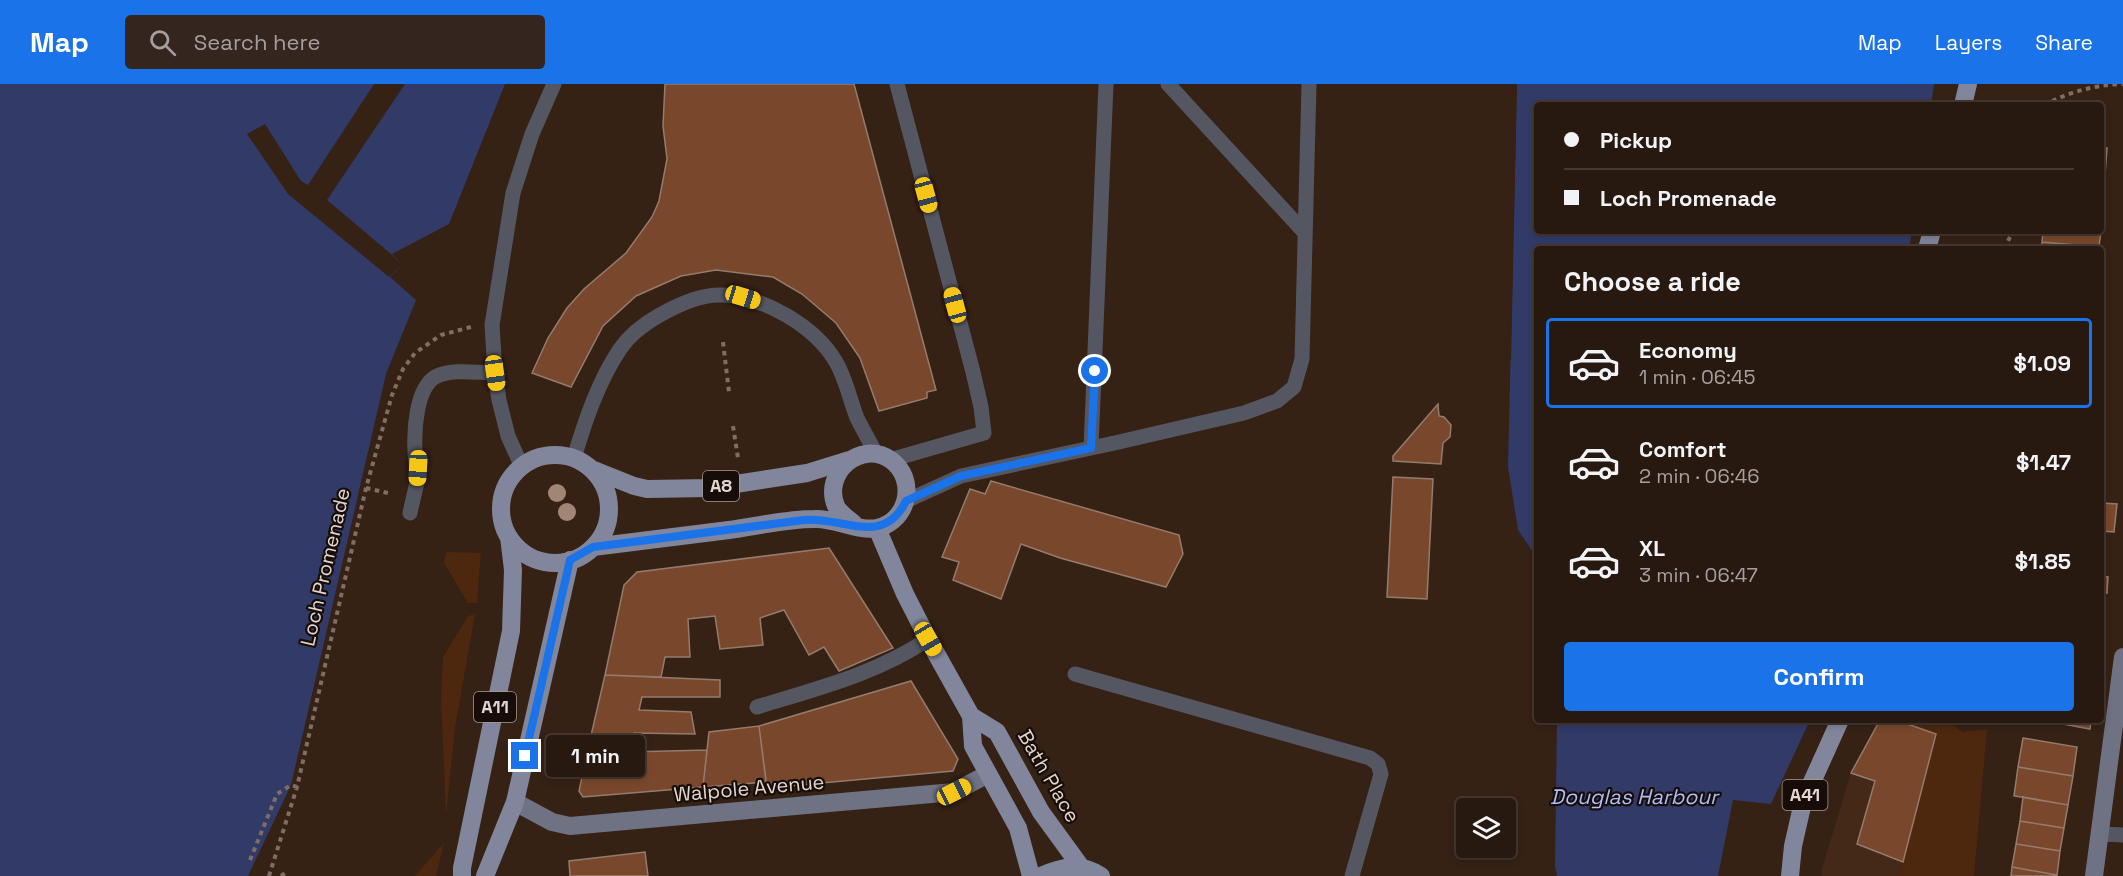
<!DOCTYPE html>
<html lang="en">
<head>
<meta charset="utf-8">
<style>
	:root { --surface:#281910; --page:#34261e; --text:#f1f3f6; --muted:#a5a09f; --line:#443830; --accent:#1a73e8 }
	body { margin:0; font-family:"Space Grotesk",sans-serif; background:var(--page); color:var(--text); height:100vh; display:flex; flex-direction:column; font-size:22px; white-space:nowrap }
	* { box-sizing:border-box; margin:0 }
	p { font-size:20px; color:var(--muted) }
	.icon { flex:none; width:33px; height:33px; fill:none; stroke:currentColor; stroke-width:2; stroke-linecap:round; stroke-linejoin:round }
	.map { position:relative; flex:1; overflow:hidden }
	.panel { position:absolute; left:1534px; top:162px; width:570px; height:477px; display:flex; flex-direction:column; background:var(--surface); border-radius:6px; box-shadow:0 3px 9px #0003,0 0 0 2px var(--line) }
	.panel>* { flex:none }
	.guide { position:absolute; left:1534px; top:18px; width:570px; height:132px; border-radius:6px; box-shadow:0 3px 9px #0003,0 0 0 2px var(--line); display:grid; align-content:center; height:132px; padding:0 30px; background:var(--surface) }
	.buttons { position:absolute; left:1456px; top:714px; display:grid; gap:12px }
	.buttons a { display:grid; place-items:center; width:60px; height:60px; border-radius:6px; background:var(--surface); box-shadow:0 3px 9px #0003,0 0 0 2px var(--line); font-size:30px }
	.end { position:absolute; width:27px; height:27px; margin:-14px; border:8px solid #1a73e8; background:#fff; box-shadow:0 0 0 3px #fff }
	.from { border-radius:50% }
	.bubble { position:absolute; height:42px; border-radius:6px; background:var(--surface); box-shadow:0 3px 9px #0003,0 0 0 2px var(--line); font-size:20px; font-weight:800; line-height:42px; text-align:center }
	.car { position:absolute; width:18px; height:36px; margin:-18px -9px; border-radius:8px; box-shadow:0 0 4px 2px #0007; background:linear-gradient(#f5c518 24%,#345 0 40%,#f5c518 0 76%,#345 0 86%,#f5c518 0) }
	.guide b { display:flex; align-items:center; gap:21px; height:57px; font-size:22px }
	.guide b+b { border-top:2px solid var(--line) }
	.guide i { width:15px; height:15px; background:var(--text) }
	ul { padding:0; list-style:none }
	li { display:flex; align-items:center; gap:18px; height:90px; margin:0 12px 9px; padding:0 18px; border:3px solid transparent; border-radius:6px }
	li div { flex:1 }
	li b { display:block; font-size:22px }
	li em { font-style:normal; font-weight:800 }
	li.selected { border-color:var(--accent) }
	li>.icon { width:54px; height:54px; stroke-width:1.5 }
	h2 { padding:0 30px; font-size:27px; line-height:72px }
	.primary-button { display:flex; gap:12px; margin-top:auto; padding:12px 30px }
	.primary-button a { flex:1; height:69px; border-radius:6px; background:var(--accent); color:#fff; font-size:24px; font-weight:800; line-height:69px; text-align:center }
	header { display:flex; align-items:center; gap:36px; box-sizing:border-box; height:84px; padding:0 30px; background:var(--accent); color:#fff }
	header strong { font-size:28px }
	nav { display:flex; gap:33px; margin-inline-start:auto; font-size:21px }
	.search { width:420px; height:54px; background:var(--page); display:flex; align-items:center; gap:15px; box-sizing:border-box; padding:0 21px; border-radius:6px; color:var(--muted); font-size:22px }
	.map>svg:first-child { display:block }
</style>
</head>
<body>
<header>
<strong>Map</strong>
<div class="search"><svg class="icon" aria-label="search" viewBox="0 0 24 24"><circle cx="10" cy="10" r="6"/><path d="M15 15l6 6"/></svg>Search here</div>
<nav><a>Map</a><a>Layers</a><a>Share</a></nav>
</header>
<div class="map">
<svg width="2123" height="792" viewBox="0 0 2123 792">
	<rect width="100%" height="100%" fill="#362115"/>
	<!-- built -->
	<path fill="#442919" d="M1880,636H1896L1936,650L1899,792H1822L1821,788L1851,689Z"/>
	<!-- green -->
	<path fill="#4e270f" d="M446,468L481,469L477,519H468L444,479Z
		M475,530L455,644L446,731L441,614L443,573L468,532Z
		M1896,636H1946L1963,648L1987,645L1974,792H1899L1936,651Z
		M444,759L436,792H415Z"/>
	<!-- water -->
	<path fill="#323a68" d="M0,0H505L449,140L392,170L402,181L390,193L416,216L386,290L291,701L248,792H0Z
		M1517,0H1934L1931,21H1538V147H1912L1909,165H1538L1537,474L1518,446L1508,383Z
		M1557,636H1810L1771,720L1733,716L1718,792H1557L1555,782Z"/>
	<!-- pier -->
	<path fill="#362115" d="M374,0H405L327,116L391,170L402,181L389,193L288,110L247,50L265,40L301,97L308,101Z
		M1514,0H1517L1511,276H1508Z"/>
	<!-- building -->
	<path fill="#79482c" stroke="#957b6d" stroke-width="1.5" d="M665,0H854L936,306L927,308V314L879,327L860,274L836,239L802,210L773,193L716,186L681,192L636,212L603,242L571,303L532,289L548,254L567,224L584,205L626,169L652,133L659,117L667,75L663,42Z
		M2102,64H2107L2102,132Z
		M2043,147H2101L2099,163L2042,158Z
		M2042,158L2099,163V165H2041Z
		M1438,320L1439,332L1444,333L1451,341L1450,353L1443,359L1441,380L1393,377V372Z
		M1393,393L1433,395L1427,515L1387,513Z
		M991,397L1179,451L1183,470L1166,503L1060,474L1021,460L1001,515L953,496L959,478L942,473L970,405L985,410Z
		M2102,419L2117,420L2114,448L2102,447Z
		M829,464L893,564L839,587L824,563L809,571L784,526L760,534L763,561L720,565L715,532L688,535L690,573H665L661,593L605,591L624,501L637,488Z
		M2102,492L2108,493L2107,509L2102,508Z
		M605,591L720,596V613H642L639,626L691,628L695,650L634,649L629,669H587Z
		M911,597L958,675L953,687L767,704L759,642Z
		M1880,636H1896L1936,650L1903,778L1857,760L1875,697L1851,689Z
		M2042,636H2091L2090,645Z
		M759,642L766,698L703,703L709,648Z
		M2023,654L2077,663L2073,692L2018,683Z
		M707,666L703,703L583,713L579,707L587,669Z
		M2018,683L2073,692L2068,721L2014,712Z
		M2023,713L2068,721L2064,744L2020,737Z
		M2020,737L2064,744L2060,767L2016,760Z
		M2016,760L2060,767L2057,791L2012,783Z
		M645,768L648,792H570L569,777Z
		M2012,783L2057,791L2056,792H2011Z"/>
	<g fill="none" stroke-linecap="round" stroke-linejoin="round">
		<!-- path -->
		<path stroke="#806d63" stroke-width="4" stroke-dasharray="4.5 4.5" stroke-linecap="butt" d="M2044,21C2070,8 2093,1 2123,0
			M2004,165L2013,147
			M723,258L729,308
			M733,342L738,374
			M366,404L392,410
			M1970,637V636
			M250,776L277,710L291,701L297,703
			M269,792L297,703L366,404L392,311L403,285L415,269L441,251L471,243
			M281,792L287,788"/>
		<!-- lane -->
		<path stroke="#545761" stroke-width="15" d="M1168,0L1304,148
			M1091,364L1106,0
			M574,374C585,337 598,298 620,265C629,252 644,240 658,232C677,221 700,210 722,211C763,212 815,242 836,278C846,295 850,316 857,334C863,346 870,358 876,370
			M890,376L984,349L981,323L973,288L897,0
			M522,383L508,352L499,316L495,289L492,241L513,109L532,50L554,0
			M906,417L961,392L1119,358L1244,329L1277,317L1294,303L1302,275L1309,0
			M410,429C412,419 415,408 417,398C418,387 415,377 415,366C414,346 416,305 435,293C451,284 478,289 495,289
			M1075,590L1370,674L1378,680L1381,690L1352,792
			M757,623C815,605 877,590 928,555
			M2101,750L2123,751"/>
		<!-- secondary -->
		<path stroke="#6e7282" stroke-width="18" d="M515,718L552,738L570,742L954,708L988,690
			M2094,792L2123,573"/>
		<!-- primary -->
		<path stroke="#81869c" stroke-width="18" d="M1963,21L1968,0
			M1927,165L1932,147
			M501 425a54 54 0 1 1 108 0a54 54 0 1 1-108 0Z
			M594,386L634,402L647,405L710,404L807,389L849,376
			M877,444L905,510L928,555L971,632L973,662L1018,744L1031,792
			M593,463C638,457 684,452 729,446C757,442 786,435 815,435C834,434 859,448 877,444C909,437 917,395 891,376C861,355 822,389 836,422C839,429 849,435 855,441
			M971,632L997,648L1041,728L1081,783
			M462,792V784L511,547L513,486L509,453
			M485,792L515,718L570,476
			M1041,792C1062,782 1081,779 1101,792
			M1790,792L1793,762L1803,718L1840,636"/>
	</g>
	<!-- trees -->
	<g fill="#a18676">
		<circle cx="557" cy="409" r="9"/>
		<circle cx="567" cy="428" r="9"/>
	</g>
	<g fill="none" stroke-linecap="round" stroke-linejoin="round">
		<!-- route -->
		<path stroke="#1a73e8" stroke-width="8" d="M525,672L570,476L593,463L804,436C843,432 883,464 906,417L961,392L1091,364L1095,287"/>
	</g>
	<g text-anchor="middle" stroke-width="4.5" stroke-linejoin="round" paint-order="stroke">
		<!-- shield labels -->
		<g fill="#160d08" stroke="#a69993" stroke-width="1.5">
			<rect x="703" y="387" width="36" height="30" rx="4.5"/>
			<rect x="474" y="608" width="42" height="30" rx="4.5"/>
			<rect x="1782.5" y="696" width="45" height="30" rx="4.5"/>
		</g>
		<g font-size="18" font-weight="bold" fill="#e4d5ce">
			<text x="721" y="408">A8</text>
			<text x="495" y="629">A11</text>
			<text x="1805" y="717">A41</text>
		</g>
		<!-- street labels -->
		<g font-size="20" fill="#e4d5ce" stroke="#160d08">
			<text transform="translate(325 483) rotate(-77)" y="7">Loch Promenade</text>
			<text transform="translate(1049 692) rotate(60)" y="7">Bath Place</text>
			<text transform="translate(749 704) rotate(-5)" y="7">Walpole Avenue</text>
		</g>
		<!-- water labels -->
		<g font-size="21" font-style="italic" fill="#afbdf9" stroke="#160d08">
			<text x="1634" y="720">Douglas Harbour</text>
		</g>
	</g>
</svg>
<div class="buttons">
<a><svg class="icon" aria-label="layers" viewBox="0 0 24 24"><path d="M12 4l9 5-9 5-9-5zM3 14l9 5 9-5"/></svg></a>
</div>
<i class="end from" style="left:1095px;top:287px"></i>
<i class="end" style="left:525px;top:672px"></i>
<div class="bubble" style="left:546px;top:651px;width:99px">1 min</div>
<i class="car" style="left:926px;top:111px;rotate:165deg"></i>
<i class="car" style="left:743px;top:213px;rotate:107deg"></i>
<i class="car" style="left:955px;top:221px;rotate:345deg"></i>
<i class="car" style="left:495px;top:289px;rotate:172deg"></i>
<i class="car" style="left:418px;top:384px;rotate:183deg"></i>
<i class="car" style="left:928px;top:555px;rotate:150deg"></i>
<i class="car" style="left:954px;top:708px;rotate:63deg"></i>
<div class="guide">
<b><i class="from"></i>Pickup</b>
<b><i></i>Loch Promenade</b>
</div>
<section class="panel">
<h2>Choose a ride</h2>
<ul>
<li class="selected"><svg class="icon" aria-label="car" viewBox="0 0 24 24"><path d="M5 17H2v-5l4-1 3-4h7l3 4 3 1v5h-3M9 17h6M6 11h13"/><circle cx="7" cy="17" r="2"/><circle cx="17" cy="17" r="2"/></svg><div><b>Economy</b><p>1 min · 06:45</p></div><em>$1.09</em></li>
<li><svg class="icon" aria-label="car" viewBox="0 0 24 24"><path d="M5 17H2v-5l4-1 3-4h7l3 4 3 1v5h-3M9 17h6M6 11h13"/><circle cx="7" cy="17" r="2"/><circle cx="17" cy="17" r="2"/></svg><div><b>Comfort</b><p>2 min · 06:46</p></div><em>$1.47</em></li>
<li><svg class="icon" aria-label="car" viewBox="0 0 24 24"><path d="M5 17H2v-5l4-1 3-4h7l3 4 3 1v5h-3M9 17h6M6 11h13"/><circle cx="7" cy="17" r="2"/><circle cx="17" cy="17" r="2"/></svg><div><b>XL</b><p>3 min · 06:47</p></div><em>$1.85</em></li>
</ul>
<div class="primary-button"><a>Confirm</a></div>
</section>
</div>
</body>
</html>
